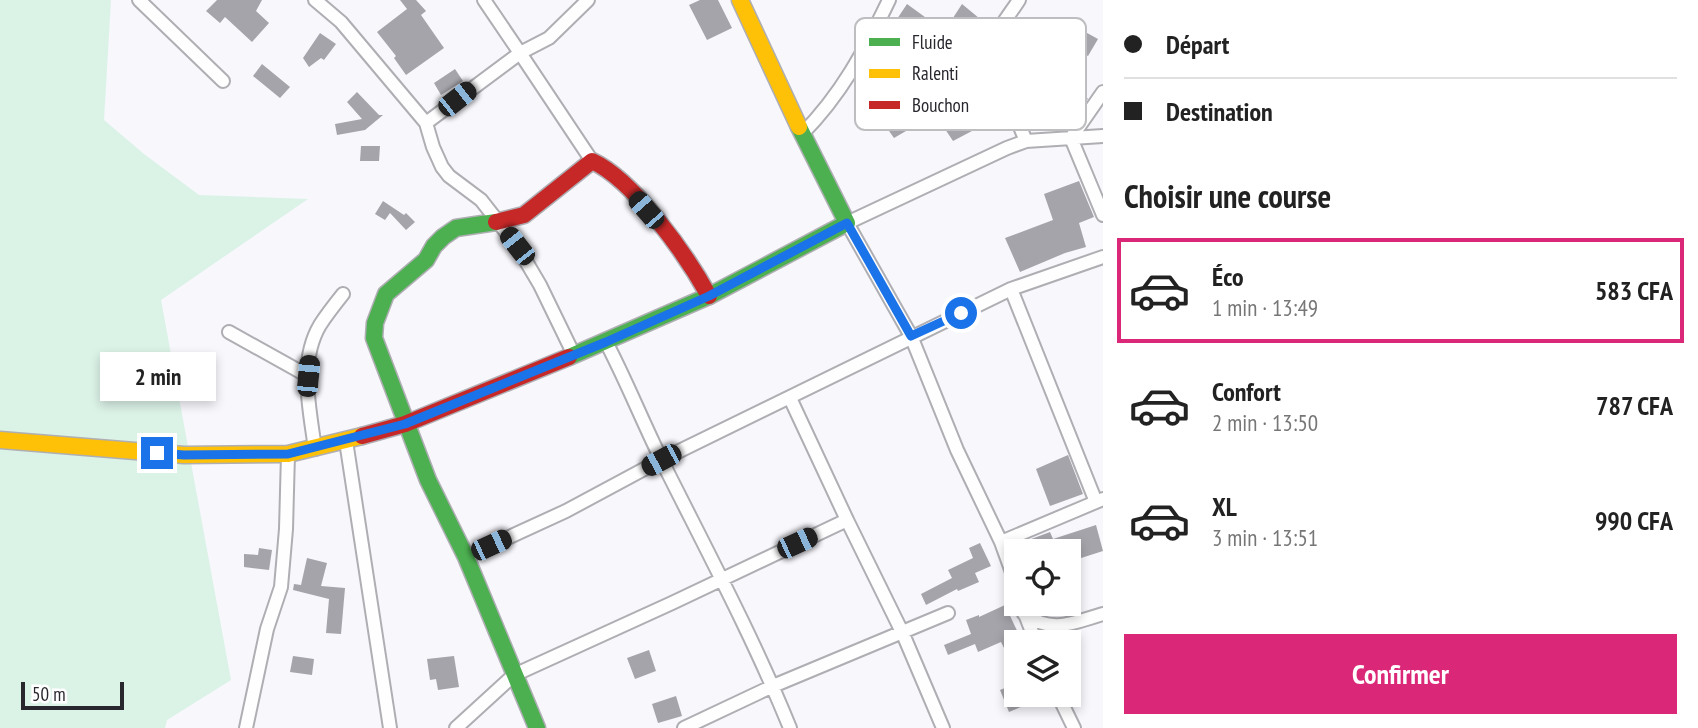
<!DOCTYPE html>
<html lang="fr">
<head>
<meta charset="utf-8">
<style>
	:root { --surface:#fff; --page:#f6f6f6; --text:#222; --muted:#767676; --line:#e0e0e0; --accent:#db2777 }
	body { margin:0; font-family:"PT Sans Narrow",sans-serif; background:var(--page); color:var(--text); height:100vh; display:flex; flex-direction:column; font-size:26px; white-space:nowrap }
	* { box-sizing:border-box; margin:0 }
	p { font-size:23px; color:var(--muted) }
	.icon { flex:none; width:38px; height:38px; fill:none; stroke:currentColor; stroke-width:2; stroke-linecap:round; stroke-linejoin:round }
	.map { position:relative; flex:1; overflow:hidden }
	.side { display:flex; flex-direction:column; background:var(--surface); width:595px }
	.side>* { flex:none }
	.banner { display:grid; align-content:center; height:154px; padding:0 21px; background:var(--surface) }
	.tools { position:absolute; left:1004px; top:539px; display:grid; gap:14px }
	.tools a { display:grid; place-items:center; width:77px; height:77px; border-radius:0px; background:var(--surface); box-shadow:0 4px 10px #0003; font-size:35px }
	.scale { position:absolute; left:21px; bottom:18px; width:103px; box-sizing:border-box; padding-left:7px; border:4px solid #28272e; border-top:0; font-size:19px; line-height:24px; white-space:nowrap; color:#28272e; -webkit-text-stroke:5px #fff; paint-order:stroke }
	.end { position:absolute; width:32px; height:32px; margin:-16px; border:9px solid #1a73e8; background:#fff; box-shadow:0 0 0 4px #fff }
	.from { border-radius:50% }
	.bubble { position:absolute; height:49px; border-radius:0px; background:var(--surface); box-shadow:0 4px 10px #0003; font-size:23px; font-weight:600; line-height:49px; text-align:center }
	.car { position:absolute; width:21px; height:42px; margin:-21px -10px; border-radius:9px; box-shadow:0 0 5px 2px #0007; background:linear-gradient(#222 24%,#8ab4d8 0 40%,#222 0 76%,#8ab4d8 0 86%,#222 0) }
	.banner b { display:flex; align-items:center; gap:24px; height:66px; font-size:26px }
	.banner b+b { border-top:2px solid var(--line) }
	.banner i { width:18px; height:18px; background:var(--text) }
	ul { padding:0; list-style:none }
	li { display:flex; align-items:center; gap:21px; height:105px; margin:0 14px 10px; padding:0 7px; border:4px solid transparent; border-radius:0px }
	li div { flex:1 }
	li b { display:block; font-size:26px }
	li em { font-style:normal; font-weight:600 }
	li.current { border-color:var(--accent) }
	li>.icon { width:63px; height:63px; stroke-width:1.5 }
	h2 { padding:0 21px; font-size:32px; line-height:84px }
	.cta { display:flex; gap:14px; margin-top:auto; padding:14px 21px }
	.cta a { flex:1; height:80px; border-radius:0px; background:var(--accent); color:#fff; font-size:28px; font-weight:600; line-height:80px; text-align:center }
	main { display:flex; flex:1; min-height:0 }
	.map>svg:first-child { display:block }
</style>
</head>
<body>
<main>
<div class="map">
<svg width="1103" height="728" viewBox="0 0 1103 728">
	<rect width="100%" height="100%" fill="#f7f7fc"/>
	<!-- green -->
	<path fill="#dbf2e7" d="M0,0H111L104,120L144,154L199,195L308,199L161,300L231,680L167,720L165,728H0Z"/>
	<!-- building -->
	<path fill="#a5a4aa" d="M217,0H262L256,11L269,23L252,42L225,17L220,23L206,11Z
		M400,0H416L426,11L421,15L444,48L406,75L394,58L396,56L377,32L407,9Z
		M700,0H718L732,28L707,40L689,5Z
		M907,4L947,33L934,49L895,22Z
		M962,4L985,23L975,37L951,21Z
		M1078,28L1098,39L1088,56L1068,45Z
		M320,33L336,44L324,60L321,58L309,67L303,58Z
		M262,64L290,87L280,98L253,76Z
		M455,69L463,81L441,95L434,83Z
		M1074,81L1088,99L1076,108L1078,111L1065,120L1050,100Z
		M357,92L379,115H383L365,130L337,135L335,124L362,119L347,102Z
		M901,98L918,124L894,138L877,114Z
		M959,112L972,131L953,141L941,123Z
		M361,146H380L379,161H360Z
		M1079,181L1094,217L1079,223L1086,247L1065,253L1020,272L1005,238L1053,220L1044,194Z
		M383,201L404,215L406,213L415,222L406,230L390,213L385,220L375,214Z
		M1068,455L1083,494L1050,506L1036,469Z
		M1096,525L1103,551L1078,559L1076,551H1029L1026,541L1050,532L1053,539Z
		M980,543L991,566L975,573L979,582L958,591L957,589L926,605L921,594L952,578L948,570L973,558L969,548Z
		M259,548L272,550L269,570L244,567V554L258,555Z
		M307,558L327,563L321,586L345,588L341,634L326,633L329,599L293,590L294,584L301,585Z
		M1005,605L1021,639L1004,648L1001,642L978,652L975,644L948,655L944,645L971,634L966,620L979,615V617Z
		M649,650L656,671L635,679L627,658Z
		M293,656L314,659L312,675L290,672Z
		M454,656L459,687L438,690L436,679L430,680L427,659Z
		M1017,683V695H1049L1009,712L1000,690Z
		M676,696L682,716L658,723L652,704Z"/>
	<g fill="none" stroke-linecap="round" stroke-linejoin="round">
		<defs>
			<path id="street" d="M139,0L223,81
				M315,0L341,22L426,123L433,147L442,167L449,176L481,200L517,246L540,285L574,355
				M484,0L520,53L549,38L588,0
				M1019,0C1007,19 988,38 992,61L1026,141
				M1103,92L1071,138L1103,215
				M426,123L520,53L592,161
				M802,134C841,95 865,50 889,0
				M1011,289L1096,502
				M229,332L308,376
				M606,342C627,382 643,423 663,463C707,551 753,637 790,728
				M790,398L847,520
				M346,441L390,728
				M315,449C310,410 298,362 320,325C327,314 335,304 343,294
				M1001,542L1103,499
				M466,557L566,511L661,460L1011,289L1103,257
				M1017,586L1001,542L957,450L911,336L847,223L1007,148L1026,141L1103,136
				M1021,604L1036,642
				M1024,614C1053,634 1072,623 1103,614
				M1058,695L1074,728
				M246,728L267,629L281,587L286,529L288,454
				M456,728L514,675L672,603L847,520L903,634L943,728
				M684,728L773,686L948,613"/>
			<path id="fast" d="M496,222L456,228L443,237L434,246L426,260L386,294L375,323L374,338L428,480L466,557L537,728
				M569,357L709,296L847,223L799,127"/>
			<path id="slow" d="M740,0L799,127
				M0,440L184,455L288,454L362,436"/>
			<path id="jam" d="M496,222L524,215L592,161C634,180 687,256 709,296
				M362,436L405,424L569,357"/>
		</defs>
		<!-- street casing -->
		<use href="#street" stroke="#aeaeb3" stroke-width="16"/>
		<!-- fast casing -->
		<use href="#fast" stroke="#aeaeb3" stroke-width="19"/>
		<!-- slow casing -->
		<use href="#slow" stroke="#aeaeb3" stroke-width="19"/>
		<!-- jam casing -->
		<use href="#jam" stroke="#aeaeb3" stroke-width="19"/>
		<!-- street -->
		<use href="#street" stroke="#fefeff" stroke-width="12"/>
		<!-- fast -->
		<use href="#fast" stroke="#4caf50" stroke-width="16"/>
		<!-- slow -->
		<use href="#slow" stroke="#ffc107" stroke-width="16"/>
		<!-- jam -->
		<use href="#jam" stroke="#c62828" stroke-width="16"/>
	</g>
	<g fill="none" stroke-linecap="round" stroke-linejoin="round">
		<!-- route -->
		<path stroke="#1a73e8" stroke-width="9" d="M157,453L184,455L288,454L405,424L606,342L709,296L847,223L911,336L961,313"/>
	</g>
	<!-- legend -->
	<rect x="855" y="18" width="231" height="112" rx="10" fill="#fff" stroke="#bebec0" stroke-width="2"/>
	<rect x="869" y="38" width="31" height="8" fill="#4caf50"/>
	<rect x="869" y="69" width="31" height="9" fill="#ffc107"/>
	<rect x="869" y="101" width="31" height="8" fill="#c62828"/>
	<g font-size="19" fill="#28272e">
		<text x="912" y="49">Fluide</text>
		<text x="912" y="80">Ralenti</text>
		<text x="912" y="112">Bouchon</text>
	</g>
</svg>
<div class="tools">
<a><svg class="icon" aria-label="locate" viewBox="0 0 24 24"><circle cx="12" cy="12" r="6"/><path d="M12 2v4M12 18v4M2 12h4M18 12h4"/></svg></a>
<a><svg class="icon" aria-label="layers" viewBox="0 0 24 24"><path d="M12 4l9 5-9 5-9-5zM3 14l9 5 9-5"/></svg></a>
</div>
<div class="scale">50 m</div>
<i class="end from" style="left:961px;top:313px"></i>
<i class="end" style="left:157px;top:453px"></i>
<div class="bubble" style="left:100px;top:352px;width:116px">2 min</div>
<i class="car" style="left:457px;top:99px;rotate:52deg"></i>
<i class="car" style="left:646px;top:210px;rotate:319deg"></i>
<i class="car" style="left:517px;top:246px;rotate:322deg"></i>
<i class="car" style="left:308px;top:376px;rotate:5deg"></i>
<i class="car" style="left:661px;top:460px;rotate:242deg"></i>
<i class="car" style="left:797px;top:543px;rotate:65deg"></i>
<i class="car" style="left:491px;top:545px;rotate:65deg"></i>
</div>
<section class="side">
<div class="banner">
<b><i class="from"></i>Départ</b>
<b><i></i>Destination</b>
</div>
<h2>Choisir une course</h2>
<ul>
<li class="current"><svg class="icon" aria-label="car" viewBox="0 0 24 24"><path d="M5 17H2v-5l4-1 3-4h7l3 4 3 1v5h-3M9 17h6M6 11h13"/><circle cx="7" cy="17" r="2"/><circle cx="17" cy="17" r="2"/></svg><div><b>Éco</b><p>1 min · 13:49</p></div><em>583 CFA</em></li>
<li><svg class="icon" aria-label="car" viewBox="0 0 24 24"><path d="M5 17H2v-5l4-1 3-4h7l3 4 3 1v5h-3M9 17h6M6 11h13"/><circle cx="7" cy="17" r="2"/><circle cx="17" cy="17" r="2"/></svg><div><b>Confort</b><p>2 min · 13:50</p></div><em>787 CFA</em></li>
<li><svg class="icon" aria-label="car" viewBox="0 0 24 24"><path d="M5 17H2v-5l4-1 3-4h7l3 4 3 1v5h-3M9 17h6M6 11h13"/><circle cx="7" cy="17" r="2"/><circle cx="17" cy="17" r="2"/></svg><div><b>XL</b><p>3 min · 13:51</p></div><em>990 CFA</em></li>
</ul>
<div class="cta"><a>Confirmer</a></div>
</section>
</main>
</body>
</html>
